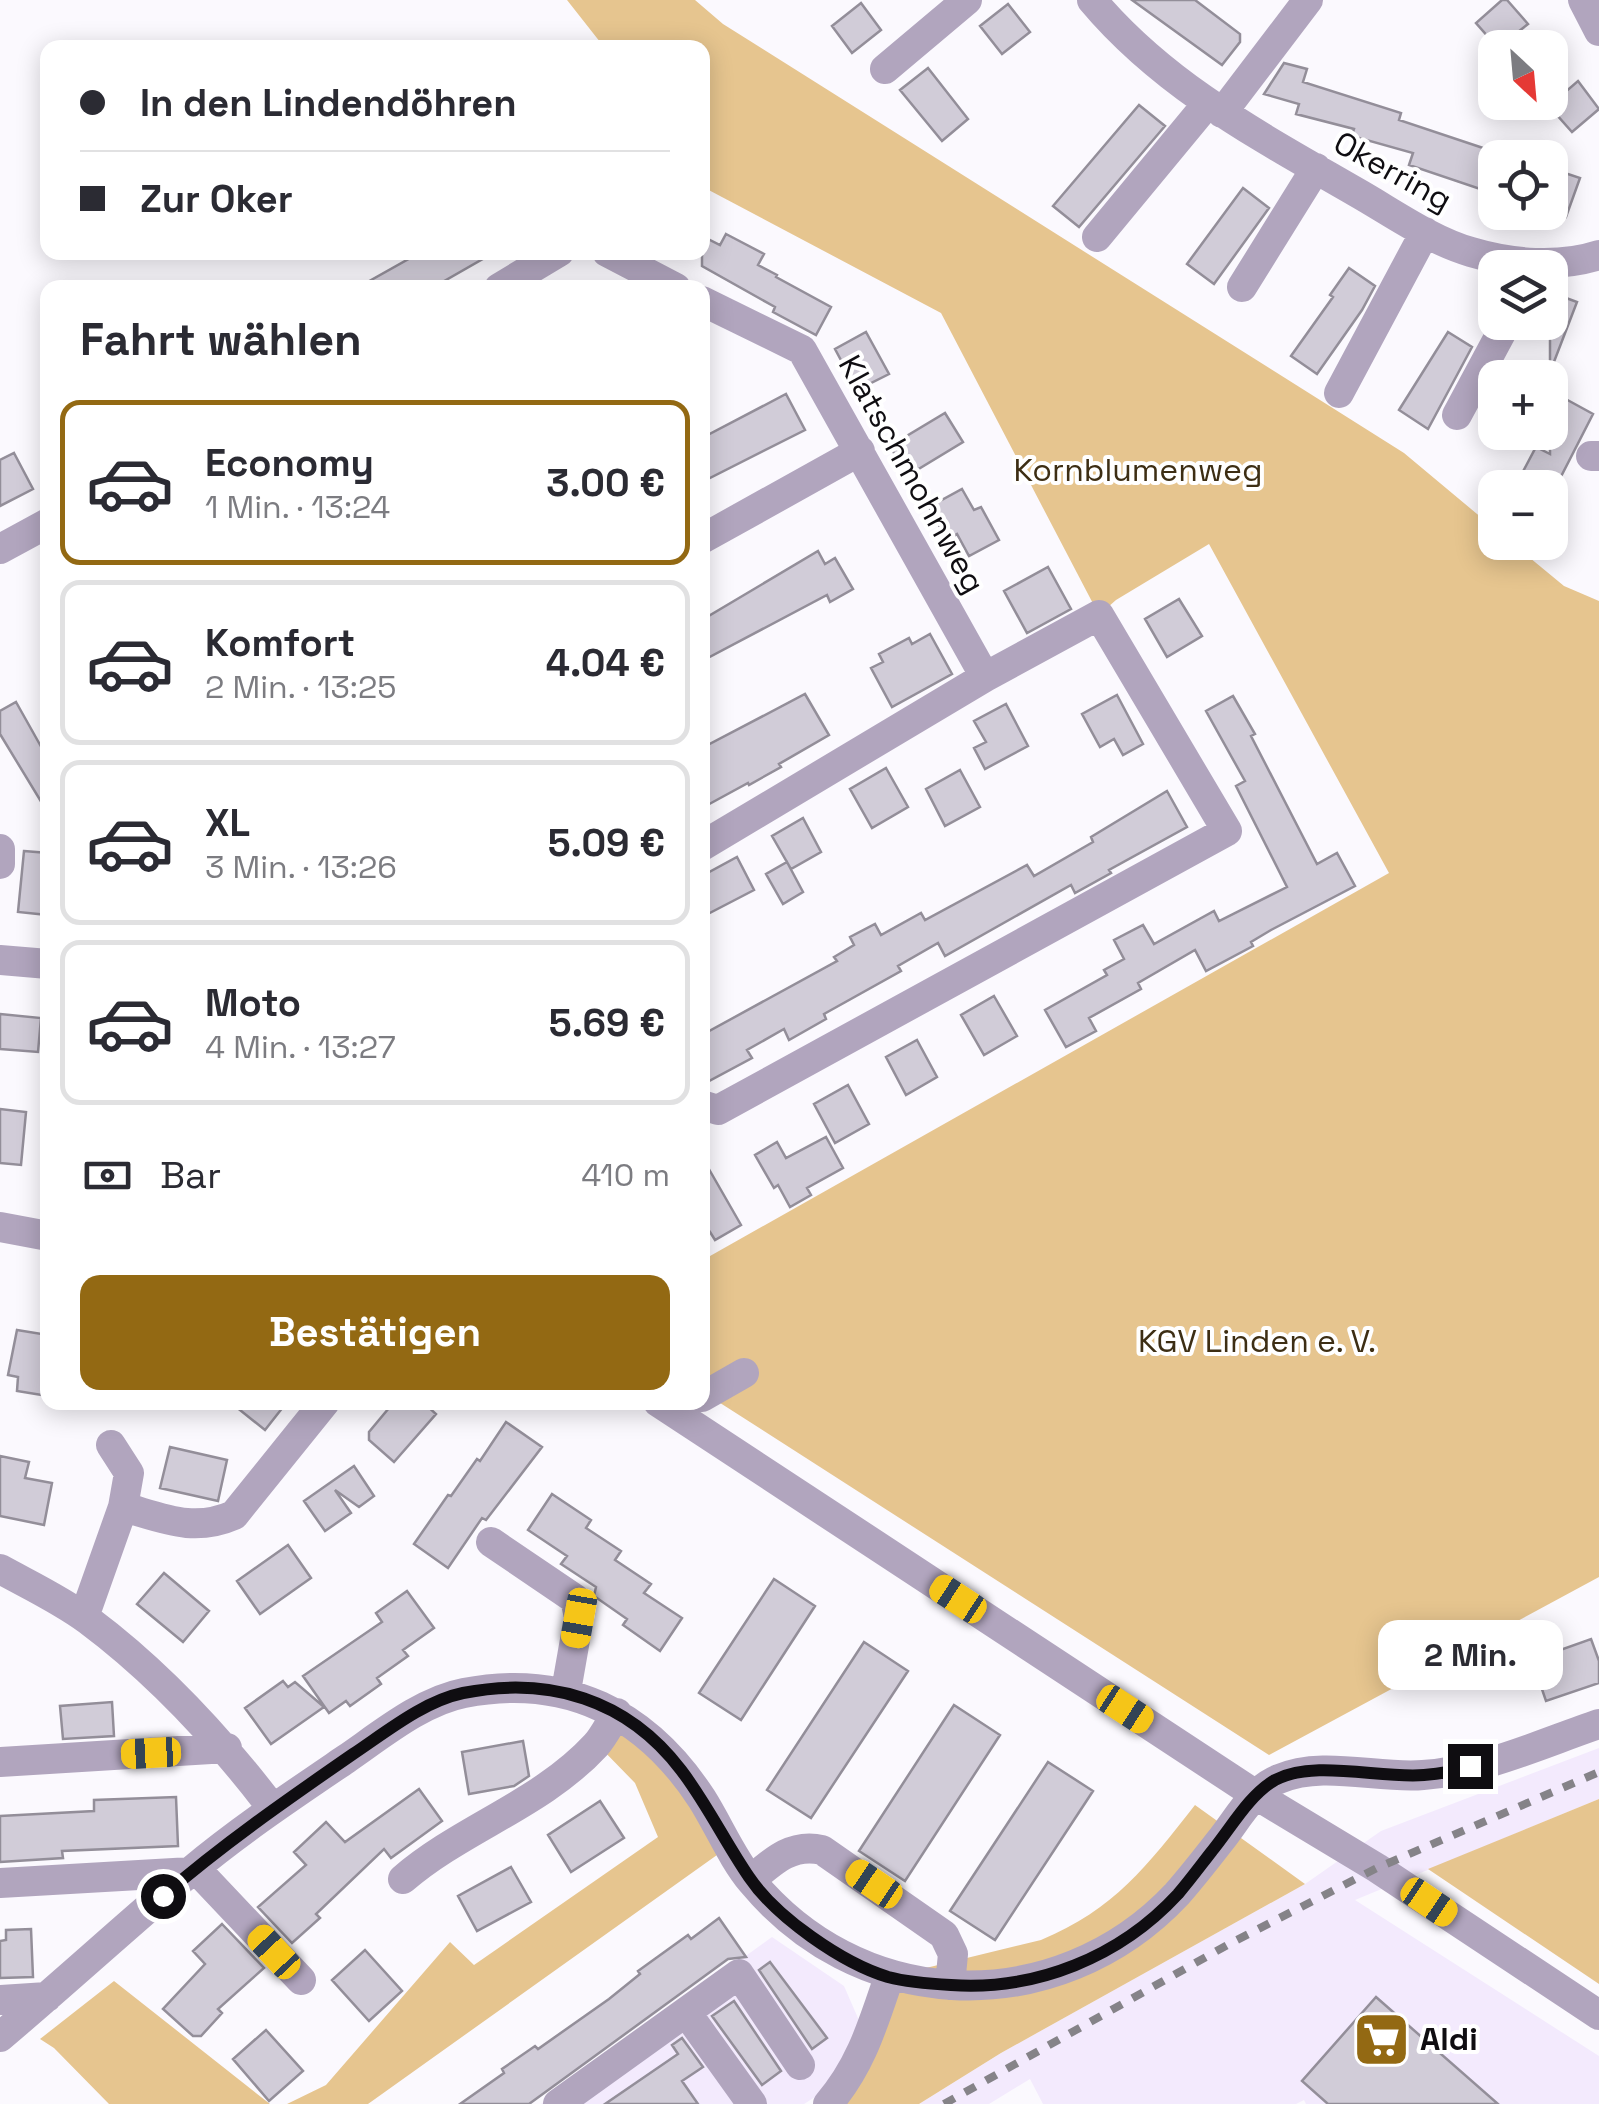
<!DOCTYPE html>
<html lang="de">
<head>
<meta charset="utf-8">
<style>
	:root { --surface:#fff; --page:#f7f7f7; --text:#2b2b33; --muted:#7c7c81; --line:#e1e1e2; --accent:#936913 }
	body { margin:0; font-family:"Space Grotesk",sans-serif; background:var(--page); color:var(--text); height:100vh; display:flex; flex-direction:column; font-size:38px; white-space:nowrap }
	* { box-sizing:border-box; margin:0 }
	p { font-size:32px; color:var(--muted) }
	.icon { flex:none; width:55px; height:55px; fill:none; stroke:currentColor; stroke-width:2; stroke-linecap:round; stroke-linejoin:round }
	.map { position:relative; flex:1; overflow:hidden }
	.side { position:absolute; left:40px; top:280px; width:670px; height:1130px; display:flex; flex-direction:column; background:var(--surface); border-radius:20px; box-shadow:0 5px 25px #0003 }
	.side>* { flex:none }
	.banner { position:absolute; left:40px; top:40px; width:670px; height:220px; border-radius:20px; box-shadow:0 5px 25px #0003; display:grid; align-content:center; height:220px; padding:0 40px; background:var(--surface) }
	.needle { width:65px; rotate:154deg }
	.tools { position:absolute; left:1478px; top:30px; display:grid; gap:20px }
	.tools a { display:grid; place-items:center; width:90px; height:90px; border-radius:20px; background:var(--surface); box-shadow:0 5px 25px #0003; font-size:50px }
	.end { position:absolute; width:45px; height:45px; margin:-22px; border:12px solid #0f0d11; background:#fff; box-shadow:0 0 0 5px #fff }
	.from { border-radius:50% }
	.bubble { position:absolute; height:70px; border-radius:20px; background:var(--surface); box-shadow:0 5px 25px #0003; font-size:32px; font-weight:600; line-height:70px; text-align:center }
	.car { position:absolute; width:30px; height:60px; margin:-30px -15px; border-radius:12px; box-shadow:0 0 8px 2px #0007; background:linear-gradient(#f5c518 24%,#345 0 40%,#f5c518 0 76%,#345 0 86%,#f5c518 0) }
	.banner b { display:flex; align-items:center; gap:35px; height:95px; font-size:38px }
	.banner b+b { border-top:2px solid var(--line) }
	.banner i { width:25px; height:25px; background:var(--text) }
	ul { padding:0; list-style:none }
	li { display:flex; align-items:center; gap:30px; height:165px; margin:0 20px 15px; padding:0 20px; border:5px solid var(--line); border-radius:20px }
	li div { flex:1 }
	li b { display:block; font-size:38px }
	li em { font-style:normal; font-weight:600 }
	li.selected { border-color:var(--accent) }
	li>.icon { width:90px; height:90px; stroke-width:1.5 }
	h2 { padding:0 40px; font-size:45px; line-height:120px }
	.pay { display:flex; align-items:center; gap:25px; height:110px; padding:0 40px; font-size:38px }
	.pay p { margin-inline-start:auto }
	.primary-button { display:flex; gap:20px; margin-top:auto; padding:20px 40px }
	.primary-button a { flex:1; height:115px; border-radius:20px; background:var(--accent); color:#fff; font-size:40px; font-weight:600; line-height:115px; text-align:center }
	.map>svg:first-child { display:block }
</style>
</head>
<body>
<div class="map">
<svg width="1599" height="2104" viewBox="0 0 1599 2104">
	<rect width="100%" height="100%" fill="#fbf9fe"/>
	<!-- built -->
	<path fill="#f3eafd" d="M1599,1748V1799L1355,1900L1599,2056V2104H1306L1304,2100L1296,2104H1043L1030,2079L989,2104H919L1001,2053L1305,1884L1381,1831Z
		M772,1937L844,1986L861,2025L823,2092L804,2104H541Z"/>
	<!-- green -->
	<path fill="#e6c58f" d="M567,0H695L723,24L1404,453L1495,529V542L1512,543L1564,586L1599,601V1577L1269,1755L703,1392V1260L1389,873L1209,544L1116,600L1099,615L941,313L703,187L702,48L604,47Z
		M617,1713L683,1791L717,1855L368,2104H287L326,2085L450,1942L474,1965L658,1837L635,1783L597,1744Z
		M1599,1799V1984L1428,1869Z
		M1195,1805L1305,1884L1001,2053L919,2104H828L889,1977L1041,1940C1115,1909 1147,1866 1195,1805Z
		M114,1981L270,2104H109L54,2048L40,2039Z"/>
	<!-- building -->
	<path fill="#d1ccd8" stroke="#938e99" stroke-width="2.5" d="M1132,0H1195L1240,34V42L1222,65Z
		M1502,0H1507L1528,24L1498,48L1476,23Z
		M861,3L881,30L852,53L832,26Z
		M1008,4L1030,32L1002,54L980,26Z
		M1284,63L1307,69L1303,82L1401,113L1399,120L1495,152V194L1409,165L1413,153L1352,136L1354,129L1296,114L1299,104L1264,94Z
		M928,68L968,119L942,141L900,90Z
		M1578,81L1599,109L1572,132L1549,106Z
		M1139,105L1165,126L1079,227L1053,206Z
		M1550,168L1580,178L1566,217L1550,212Z
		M1243,188L1269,208L1214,284L1187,264Z
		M726,234L764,254L758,265L777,275L776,277L831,307L816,335L773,312L775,307L702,266V236L720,245Z
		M421,252H495L432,288H357Z
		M1349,268L1375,286L1362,310L1317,374L1291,356L1333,297L1330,295Z
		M1550,292L1577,302L1552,367H1550Z
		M866,332L889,374L857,390L835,349Z
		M1448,332L1472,347L1428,429L1399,410Z
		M786,394L805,430L702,482V438Z
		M1562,397L1593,414L1551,496L1550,488H1535L1519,479L1536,447L1550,454V421Z
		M945,413L963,442L907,476L890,446Z
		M14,453L33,489L0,506V460Z
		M962,489L974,510L981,507L999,540L969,556L957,534L947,540L929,507Z
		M818,551L825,564L835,558L853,589L830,602L827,595L702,661V620Z
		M1048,567L1071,609L1027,633L1004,591Z
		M1179,599L1202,636L1167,657L1145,619Z
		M930,634L952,674L892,707L871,668L883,662L879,654L909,638L912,644Z
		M805,694L829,735L779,764L781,767L749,785L748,783L702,808V748Z
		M1117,695L1143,744L1123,755L1114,739L1100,747L1082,714Z
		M1233,696L1255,734L1251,736L1317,864L1337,853L1355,886L1271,930L1251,942L1253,946L1206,971L1195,950L1138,983L1141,989L1089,1018L1096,1031L1066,1047L1045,1010L1107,975L1104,970L1124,959L1114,940L1143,925L1154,944L1214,911L1219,921L1287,887L1236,786L1245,781L1206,711Z
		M16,702L48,759V813L0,734V711Z
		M1006,704L1028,746L985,769L974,748L986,742L974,721Z
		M886,768L908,807L872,828L850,789Z
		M960,770L980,807L945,826L926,789Z
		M1167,791L1187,827L1109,870L1111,873L1075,893L1071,885L945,956L938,943L898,966L901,971L824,1014L826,1019L789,1040L784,1029L747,1050L752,1058L709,1081L702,1069V1035L837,961L834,957L854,945L850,937L875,924L881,935L921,913L925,920L1027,865L1034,876L1093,842L1091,837Z
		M803,818L821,852L791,869L772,836Z
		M24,851L48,853V915L18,912Z
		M737,857L754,890L702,917V876Z
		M787,862L803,892L783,904L766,874Z
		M994,996L1017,1036L984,1055L961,1015Z
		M0,1014L41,1018L38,1052L0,1049Z
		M917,1040L937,1077L906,1095L886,1057Z
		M848,1085L869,1124L835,1143L814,1104Z
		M0,1109L26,1112L21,1165L0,1163Z
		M826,1137L843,1168L807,1188L811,1195L790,1207L778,1185L774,1188L755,1155L777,1142L786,1158Z
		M702,1157L741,1225L715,1240L710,1232L702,1236Z
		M17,1330L48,1335V1396L17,1391L18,1377L8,1375Z
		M230,1402H287L265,1430Z
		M394,1402H423L436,1414L394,1462L369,1440V1432Z
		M506,1422L542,1447L486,1520L482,1518L448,1568L414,1544L448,1495L451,1496L477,1459L480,1461Z
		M170,1447L227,1460L218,1501L160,1488Z
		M0,1456L29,1462L25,1478L52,1483L44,1525L0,1516Z
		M354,1466L374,1496L359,1507L335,1490L351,1513L325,1531L304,1501Z
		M552,1494L591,1520L586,1528L621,1551L615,1560L651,1584L644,1593L682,1618L660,1651L623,1625L627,1619L594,1596L596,1587L561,1564L567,1556L528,1530Z
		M288,1545L311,1578L260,1614L237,1581Z
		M164,1573L209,1611L183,1642L137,1604Z
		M774,1579L815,1606L741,1720L699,1693Z
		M407,1591L434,1628L403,1650L408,1656L377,1678L381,1684L350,1706L346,1701L329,1713L303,1676L382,1622L376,1613Z
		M1591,1639L1599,1661V1683L1546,1701L1532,1660Z
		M864,1642L908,1671L811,1818L767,1790Z
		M283,1681L288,1687L295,1682L324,1707L271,1744L245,1708Z
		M112,1702L114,1736L63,1739L60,1706Z
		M954,1705L1000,1735L905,1881L859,1851Z
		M523,1741L529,1776L514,1786L469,1794L462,1752Z
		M1048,1762L1093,1791L995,1940L950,1911Z
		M419,1789L442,1821L391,1858L384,1849L316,1914L320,1918L292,1943L258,1907L306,1865L294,1852L326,1822L345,1842Z
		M176,1797L178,1846L62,1851L63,1858L0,1862V1816L94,1811V1800Z
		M600,1801L624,1838L571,1872L548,1835Z
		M511,1867L531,1902L477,1931L458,1896Z
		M719,1918L746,1957L728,1959L529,2104H460L504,2073L502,2069L535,2046L538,2049L609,1999L640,1974L638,1971L688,1935L691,1939Z
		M222,1924L264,1968L218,2009L222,2013L201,2036H193L163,2009L205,1964L193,1951Z
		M31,1929L33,1977L0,1978V1941L6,1940V1930Z
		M365,1950L402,1991L369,2021L332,1980Z
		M770,1962L827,2038L812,2049L759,1970Z
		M1376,1997L1498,2104H1328L1302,2081Z
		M734,2001L781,2071L762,2085L712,2016Z
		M266,2030L303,2071L269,2101L233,2059Z
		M682,2038L703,2067L682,2081L698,2104H605L678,2054L672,2045Z"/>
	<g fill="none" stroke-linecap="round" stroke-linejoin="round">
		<!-- minor -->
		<path stroke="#b1a5be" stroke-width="30" d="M1092,0C1164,86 1261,137 1356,192C1393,213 1430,240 1471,252C1511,264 1559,268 1599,255
			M1583,0L1599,31
			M885,69L967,0
			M1222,113L1308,0
			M1097,237L1207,104
			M607,252L676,288
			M1242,287L1316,168
			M499,288L559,252
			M702,301L802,350L985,677
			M1339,393L1425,232
			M1457,415L1507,322
			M1591,456H1599
			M702,539L860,451
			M0,549L48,523
			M702,846L985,677L1099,615L1227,831L718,1110L702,1105
			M0,849V864
			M0,960L48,964
			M0,1227L48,1236
			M702,1397L744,1373
			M658,1402L1256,1795L1377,1868L1599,2015
			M123,1507C163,1518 193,1533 234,1515L325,1402
			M491,1542L575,1599L579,1617L566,1691
			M0,1569C29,1585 61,1600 88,1620C159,1673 219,1738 273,1809
			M84,1617L123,1507L129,1473L111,1445
			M0,1762L227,1748
			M195,1868L301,1980
			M403,1879C462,1828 542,1804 596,1745C604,1736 610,1723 617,1713
			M751,1880C773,1861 792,1843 822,1850L944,1935L953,1954L950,1985
			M0,1883L191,1872
			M0,2000L47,1997
			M0,2037C64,1983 126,1926 190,1872C239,1831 293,1795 346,1759C381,1735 422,1701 464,1693C566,1673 646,1713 702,1799C719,1826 732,1858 752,1882C803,1943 873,1980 952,1985C1037,1990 1119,1956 1177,1894C1192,1877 1206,1859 1220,1841C1237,1820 1253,1789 1279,1779C1323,1760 1378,1779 1423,1775C1483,1771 1543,1743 1599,1724
			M558,2104L686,2012
			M752,2104L686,2012L739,1974L800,2065
			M828,2104C861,2066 873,2024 889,1977"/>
		<!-- rail -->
		<path stroke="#858388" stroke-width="8" stroke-dasharray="12 12" stroke-linecap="butt" d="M944,2104L1231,1943L1377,1868L1599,1772"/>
	</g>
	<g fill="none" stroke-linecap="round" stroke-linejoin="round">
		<!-- route -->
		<path stroke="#0f0d11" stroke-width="12" d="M163,1896C223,1844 288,1799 353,1754C386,1732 424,1701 463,1693C549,1676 627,1699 681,1770C707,1804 725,1842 749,1877C776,1917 842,1963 888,1977C907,1982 932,1984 951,1985C1036,1991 1120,1957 1178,1894C1190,1880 1201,1865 1212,1851C1231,1828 1249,1795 1275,1780C1314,1759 1381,1779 1424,1775C1439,1774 1456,1771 1470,1766"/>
	</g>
	<!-- icons -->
	<defs>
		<symbol id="supermarket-square" viewBox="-11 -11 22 22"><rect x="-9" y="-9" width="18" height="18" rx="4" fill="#936913" stroke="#fff"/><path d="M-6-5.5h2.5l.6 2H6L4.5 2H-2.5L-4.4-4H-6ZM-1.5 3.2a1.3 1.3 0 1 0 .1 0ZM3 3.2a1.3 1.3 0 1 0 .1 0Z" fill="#fff"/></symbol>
	</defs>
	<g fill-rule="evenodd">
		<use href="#supermarket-square" x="1350" y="2008" width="63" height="63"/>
	</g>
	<g text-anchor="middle" stroke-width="8" stroke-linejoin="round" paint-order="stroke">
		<!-- street labels -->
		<g font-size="32" fill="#0f0d11" stroke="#fff">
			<text transform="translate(1393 171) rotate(29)" y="11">Okerring</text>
			<text transform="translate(912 474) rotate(61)" y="11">Klatschmohnweg</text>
		</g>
		<!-- park labels -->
		<g font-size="32" fill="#3d2e14" stroke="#fff">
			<text x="1138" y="481">Kornblumenweg</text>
			<text x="1257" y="1352">KGV Linden e. V.</text>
		</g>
		<!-- poi labels -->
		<g font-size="32" font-weight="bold" fill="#0f0d11" stroke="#fff" text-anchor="start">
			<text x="1420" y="2050">Aldi</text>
		</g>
	</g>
</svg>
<div class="tools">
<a><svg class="needle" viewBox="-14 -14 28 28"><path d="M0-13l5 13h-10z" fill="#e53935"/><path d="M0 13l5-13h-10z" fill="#7c7c81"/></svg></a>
<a><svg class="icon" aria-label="locate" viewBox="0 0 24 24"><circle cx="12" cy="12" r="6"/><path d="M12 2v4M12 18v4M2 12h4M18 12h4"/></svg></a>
<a><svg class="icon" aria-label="layers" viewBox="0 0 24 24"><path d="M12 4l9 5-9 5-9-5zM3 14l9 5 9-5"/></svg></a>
<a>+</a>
<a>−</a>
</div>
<i class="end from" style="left:163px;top:1896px"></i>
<i class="end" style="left:1470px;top:1766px"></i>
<div class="bubble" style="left:1378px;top:1620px;width:185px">2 Min.</div>
<i class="car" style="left:958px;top:1599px;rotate:303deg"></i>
<i class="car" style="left:579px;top:1618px;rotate:190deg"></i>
<i class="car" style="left:1125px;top:1709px;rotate:123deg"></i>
<i class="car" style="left:151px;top:1753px;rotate:267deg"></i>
<i class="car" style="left:874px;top:1884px;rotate:304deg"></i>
<i class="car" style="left:1429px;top:1902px;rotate:124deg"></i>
<i class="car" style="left:274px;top:1952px;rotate:317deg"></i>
<div class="banner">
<b><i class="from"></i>In den Lindendöhren</b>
<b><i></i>Zur Oker</b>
</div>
<section class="side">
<h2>Fahrt wählen</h2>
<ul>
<li class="selected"><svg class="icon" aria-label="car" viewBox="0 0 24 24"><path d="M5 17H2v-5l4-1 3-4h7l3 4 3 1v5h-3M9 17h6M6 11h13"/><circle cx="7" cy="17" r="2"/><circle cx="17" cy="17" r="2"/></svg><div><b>Economy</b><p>1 Min. · 13:24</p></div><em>3.00 €</em></li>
<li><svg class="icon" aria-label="car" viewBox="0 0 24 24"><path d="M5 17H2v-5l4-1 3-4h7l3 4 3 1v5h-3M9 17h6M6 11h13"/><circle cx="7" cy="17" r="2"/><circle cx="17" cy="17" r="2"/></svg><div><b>Komfort</b><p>2 Min. · 13:25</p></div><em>4.04 €</em></li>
<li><svg class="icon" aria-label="car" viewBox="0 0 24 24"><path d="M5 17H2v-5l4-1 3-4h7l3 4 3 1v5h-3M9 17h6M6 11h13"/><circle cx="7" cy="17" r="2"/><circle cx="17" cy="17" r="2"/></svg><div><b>XL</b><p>3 Min. · 13:26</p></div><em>5.09 €</em></li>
<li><svg class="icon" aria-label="car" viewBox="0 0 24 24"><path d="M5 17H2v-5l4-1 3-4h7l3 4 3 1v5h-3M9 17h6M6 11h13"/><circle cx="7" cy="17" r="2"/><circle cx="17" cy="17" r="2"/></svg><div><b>Moto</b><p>4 Min. · 13:27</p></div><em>5.69 €</em></li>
</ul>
<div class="pay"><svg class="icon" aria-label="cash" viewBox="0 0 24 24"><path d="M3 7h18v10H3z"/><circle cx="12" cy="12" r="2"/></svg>Bar<p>410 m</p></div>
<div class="primary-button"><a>Bestätigen</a></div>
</section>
</div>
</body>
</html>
